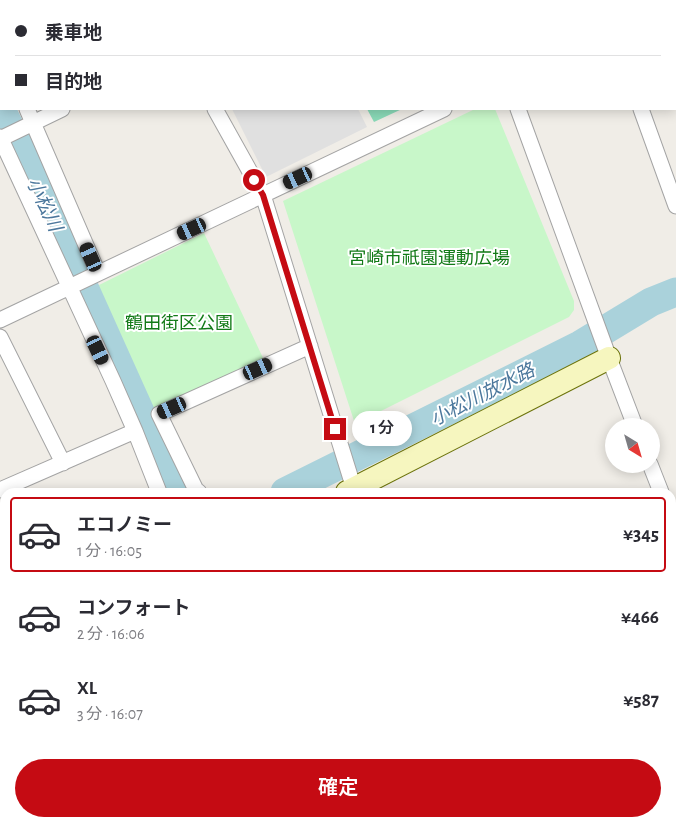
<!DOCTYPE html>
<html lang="ja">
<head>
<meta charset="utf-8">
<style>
	:root { --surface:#fff; --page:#f7f7f7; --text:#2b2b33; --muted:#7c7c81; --line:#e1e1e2; --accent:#c50b13 }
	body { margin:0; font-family:"Alegreya Sans","Noto Sans JP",sans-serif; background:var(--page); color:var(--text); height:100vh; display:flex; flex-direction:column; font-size:19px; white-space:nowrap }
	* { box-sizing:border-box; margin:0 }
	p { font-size:16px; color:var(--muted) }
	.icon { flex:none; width:28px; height:28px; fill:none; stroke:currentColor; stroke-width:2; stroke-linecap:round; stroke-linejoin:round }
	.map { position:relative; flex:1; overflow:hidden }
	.sheet { position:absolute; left:0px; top:488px; width:676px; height:339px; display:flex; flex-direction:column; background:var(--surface); border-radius:15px 15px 0 0; box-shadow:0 2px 12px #0003 }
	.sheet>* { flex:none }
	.guide { position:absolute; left:0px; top:0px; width:676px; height:110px; box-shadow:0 2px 12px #0003; display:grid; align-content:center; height:110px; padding:0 15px; background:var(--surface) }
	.needle { width:32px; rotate:143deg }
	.buttons { position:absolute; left:605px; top:418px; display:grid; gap:10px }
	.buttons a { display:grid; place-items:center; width:55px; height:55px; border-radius:50%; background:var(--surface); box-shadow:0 2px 12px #0003; font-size:25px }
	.end { position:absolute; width:22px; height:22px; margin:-11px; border:6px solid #c50b13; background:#fff; box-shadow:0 0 0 2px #fff }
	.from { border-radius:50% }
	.bubble { position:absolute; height:35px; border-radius:18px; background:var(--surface); box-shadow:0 2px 12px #0003; font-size:16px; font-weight:600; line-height:35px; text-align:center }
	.car { position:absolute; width:15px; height:30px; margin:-15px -8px; border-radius:6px; box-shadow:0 0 4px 1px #0007; background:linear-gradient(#222 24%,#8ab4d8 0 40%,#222 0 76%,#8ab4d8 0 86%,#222 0) }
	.guide b { display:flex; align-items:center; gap:18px; height:48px; font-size:19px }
	.guide b+b { border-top:1px solid var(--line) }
	.guide i { width:12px; height:12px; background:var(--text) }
	ul { padding:9px 0 0; list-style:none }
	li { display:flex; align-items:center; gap:15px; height:75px; margin:0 10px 8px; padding:0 5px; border:2px solid transparent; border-radius:5px }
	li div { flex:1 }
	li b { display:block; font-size:19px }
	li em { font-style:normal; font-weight:600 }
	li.current { border-color:var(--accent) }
	li>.icon { width:45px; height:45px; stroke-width:1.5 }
	.cta { display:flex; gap:10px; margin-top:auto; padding:10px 15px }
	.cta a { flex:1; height:58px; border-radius:30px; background:var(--accent); color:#fff; font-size:20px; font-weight:600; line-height:58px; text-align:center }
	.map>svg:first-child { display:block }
</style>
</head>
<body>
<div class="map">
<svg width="676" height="826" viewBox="0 0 676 826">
	<rect width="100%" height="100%" fill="#f0ede7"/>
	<!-- park -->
	<path fill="#c8f7c9" d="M475,109H495L574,301V310L569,317L355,424L283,201Z
		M204,233L264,360L150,410L97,286Z"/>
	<!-- pitch -->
	<path fill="#8adab8" d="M379,0H458V1H380Z
		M367,109H402L374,122Z
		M676,705V826H477L485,821H671V708Z"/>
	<!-- parking -->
	<path fill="#e0e0e0" d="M232,109H358L367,127L266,177Z"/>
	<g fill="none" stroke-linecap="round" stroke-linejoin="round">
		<!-- river -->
		<path stroke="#aad2db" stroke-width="29" d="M0,107L38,185L145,423L171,477L176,492
			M285,492L580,345L651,302L676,292
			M22,826L26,821"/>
		<defs>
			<path id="street" d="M153,0L154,1
				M478,0L479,1
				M602,0L603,1
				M295,1L297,0
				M0,2L3,0
				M0,56L1,58
				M27,109L98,273
				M215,109L263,195L355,492
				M518,109L609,358L635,426
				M641,109L676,206
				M0,137L113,381L135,431L159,492
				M0,139L62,109
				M0,320L444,109
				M0,337L63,463
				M650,464L661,492
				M0,490L135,431
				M199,492L196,490L159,414L310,346
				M671,520L676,533
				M671,686L676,683
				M0,825L5,813
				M39,826L45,821
				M443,826L451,821"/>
			<path id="secondary" d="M347,492L609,358
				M0,667L5,664"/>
			<path id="primary" d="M0,800L5,808"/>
		</defs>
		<!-- street casing -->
		<use href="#street" stroke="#a4a4a4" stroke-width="17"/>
		<!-- secondary casing -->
		<use href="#secondary" stroke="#6c730b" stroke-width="24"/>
		<!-- primary casing -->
		<use href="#primary" stroke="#946008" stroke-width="27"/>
		<!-- street -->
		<use href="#street" stroke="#fff" stroke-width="15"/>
		<!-- secondary -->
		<use href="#secondary" stroke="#f6f6bf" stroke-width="22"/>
		<!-- primary -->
		<use href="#primary" stroke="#f7d0a5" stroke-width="25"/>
	</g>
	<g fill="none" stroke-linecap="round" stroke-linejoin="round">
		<!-- route -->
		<path stroke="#c50b13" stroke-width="6" d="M254,180L263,195L335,429"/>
	</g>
	<g text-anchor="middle" stroke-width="4" stroke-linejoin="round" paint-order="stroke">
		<!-- park labels -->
		<g font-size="18" fill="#127a17" stroke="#fff">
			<text x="429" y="264">宮崎市祇園運動広場</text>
			<text x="179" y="329">鶴田街区公園</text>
		</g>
		<!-- water labels -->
		<g font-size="19" font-style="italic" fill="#4b779c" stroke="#fff">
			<text transform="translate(45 204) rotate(65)" y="7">小松川</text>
			<text transform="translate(482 394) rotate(-27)" y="7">小松川放水路</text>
		</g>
	</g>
</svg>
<div class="buttons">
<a><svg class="needle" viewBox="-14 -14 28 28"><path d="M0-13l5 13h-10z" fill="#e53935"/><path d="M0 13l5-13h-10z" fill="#7c7c81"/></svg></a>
</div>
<i class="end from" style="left:254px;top:180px"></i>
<i class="end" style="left:335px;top:429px"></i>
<div class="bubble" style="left:352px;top:411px;width:60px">1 分</div>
<i class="car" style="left:298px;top:178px;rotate:245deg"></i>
<i class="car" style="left:192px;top:229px;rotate:245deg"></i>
<i class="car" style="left:91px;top:257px;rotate:336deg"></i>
<i class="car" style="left:98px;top:350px;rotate:155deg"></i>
<i class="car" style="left:258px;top:369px;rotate:66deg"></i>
<i class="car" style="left:172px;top:408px;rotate:246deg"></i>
<div class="guide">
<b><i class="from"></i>乗車地</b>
<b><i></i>目的地</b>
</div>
<section class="sheet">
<ul>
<li class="current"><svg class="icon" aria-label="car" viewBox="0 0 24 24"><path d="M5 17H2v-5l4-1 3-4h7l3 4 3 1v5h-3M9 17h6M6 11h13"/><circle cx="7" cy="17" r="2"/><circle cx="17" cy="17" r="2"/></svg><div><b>エコノミー</b><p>1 分 · 16:05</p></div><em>¥345</em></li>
<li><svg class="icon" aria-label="car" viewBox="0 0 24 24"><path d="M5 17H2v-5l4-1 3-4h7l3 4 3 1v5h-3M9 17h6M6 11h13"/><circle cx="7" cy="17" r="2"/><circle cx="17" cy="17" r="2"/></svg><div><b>コンフォート</b><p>2 分 · 16:06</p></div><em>¥466</em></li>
<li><svg class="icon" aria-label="car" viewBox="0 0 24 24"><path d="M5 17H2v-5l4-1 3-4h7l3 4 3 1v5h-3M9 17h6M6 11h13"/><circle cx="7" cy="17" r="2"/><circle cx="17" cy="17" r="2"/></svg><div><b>XL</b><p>3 分 · 16:07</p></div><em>¥587</em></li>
</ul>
<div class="cta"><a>確定</a></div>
</section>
</div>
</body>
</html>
